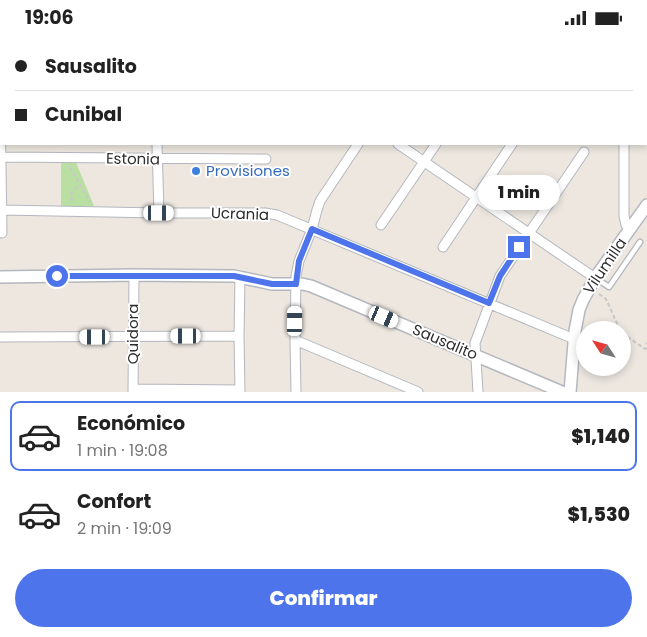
<!DOCTYPE html>
<html lang="es">
<head>
<meta charset="utf-8">
<style>
	:root { --surface:#fff; --page:#f2f2f2; --text:#222; --muted:#767676; --line:#e0e0e0; --accent:#4e74ec }
	body { margin:0; font-family:Poppins,sans-serif; background:var(--page); color:var(--text); height:100vh; display:flex; flex-direction:column; font-size:19px; white-space:nowrap }
	* { box-sizing:border-box; margin:0 }
	p { font-size:16px; color:var(--muted) }
	.icon { flex:none; width:28px; height:28px; fill:none; stroke:currentColor; stroke-width:2; stroke-linecap:round; stroke-linejoin:round }
	.map { position:relative; height:357px; overflow:hidden }
	.side { display:flex; flex-direction:column; background:var(--surface); flex:1 }
	.side>* { flex:none }
	.hud { position:absolute; left:0px; top:0px; width:648px; height:110px; box-shadow:0 2px 8px #0003; display:grid; align-content:center; height:110px; padding:0 15px; background:var(--surface) }
	.needle { width:32px; rotate:306deg }
	.fabs { position:absolute; left:576px; top:286px; display:grid; gap:10px }
	.fabs a { display:grid; place-items:center; width:55px; height:55px; border-radius:50%; background:var(--surface); box-shadow:0 2px 8px #0003; font-size:25px }
	.end { position:absolute; width:22px; height:22px; margin:-11px; border:6px solid #4e74ec; background:#fff; box-shadow:0 0 0 2px #fff }
	.from { border-radius:50% }
	.bubble { position:absolute; height:35px; border-radius:18px; background:var(--surface); box-shadow:0 2px 8px #0003; font-size:16px; font-weight:800; line-height:35px; text-align:center }
	.car { position:absolute; width:15px; height:30px; margin:-15px -8px; border-radius:6px; box-shadow:0 0 4px 1px #0007; background:linear-gradient(#fff 24%,#345 0 40%,#fff 0 76%,#345 0 86%,#fff 0) }
	.hud b { display:flex; align-items:center; gap:18px; height:48px; font-size:19px }
	.hud b+b { border-top:1px solid var(--line) }
	.hud i { width:12px; height:12px; background:var(--text) }
	ul { padding:9px 0 0; list-style:none }
	li { display:flex; align-items:center; gap:15px; height:70px; margin:0 10px 8px; padding:0 5px; border:2px solid transparent; border-radius:10px }
	li div { flex:1 }
	li b { display:block; font-size:19px }
	li em { font-style:normal; font-weight:800 }
	li.current { border-color:var(--accent) }
	li>.icon { width:45px; height:45px; stroke-width:1.5 }
	.action { display:flex; gap:10px; margin-top:auto; padding:10px 15px }
	.action a { flex:1; height:58px; border-radius:30px; background:var(--accent); color:#fff; font-size:20px; font-weight:800; line-height:58px; text-align:center }
	.status { display:flex; justify-content:space-between; align-items:center; height:35px; padding:0 25px; background:var(--surface); direction:ltr }
	.status svg { height:14px; fill:currentColor }
	.map>svg:first-child { display:block }
</style>
</head>
<body>
<div class="status"><b>19:06</b><svg viewBox="0 0 49 12"><path d="M0 12V9h3v3zM5 12V6h3v6zM10 12V3h3v9zM15 12V0h3v12zM26 1h20v11H26zM47 4h2v5h-2z"/></svg></div>
<div class="map">
<svg width="647" height="357" viewBox="0 0 647 357">
	<rect width="100%" height="100%" fill="#ede7e0"/>
	<!-- green -->
	<path fill="#badfa2" d="M0,0H71V1H1V60H0Z
		M61,125H75L94,171H61Z"/>
	<g fill="none" stroke-linecap="round" stroke-linejoin="round">
		<defs>
			<path id="service" d="M597,244L609,252L640,207"/>
			<path id="minor" d="M154,0V1
				M275,0V1
				M532,0L534,1
				M345,1L346,0
				M430,1L431,0
				M509,1V0
				M628,1V0
				M0,65L2,198
				M646,76L647,77
				M157,109L159,178
				M398,109L595,243
				M624,109V181L626,190L631,193
				M1,122L266,124
				M2,175L159,178H265L277,180L574,304
				M381,190L436,109
				M443,212L512,109
				M0,302L239,301
				M295,305L418,357
				M133,354L240,355
				M133,357L134,240
				M240,357L239,301L240,242
				M296,357L295,305L296,241L299,226L312,194L317,175L320,166L358,109
				M478,357L475,308L500,241L584,117"/>
			<path id="tertiary" d="M0,242L134,240L234,241L272,249H302L311,251L562,357
				M570,357L575,296L579,275L583,265L595,243L647,170"/>
		</defs>
		<!-- service casing -->
		<use href="#service" stroke="#b4b7bf" stroke-width="7"/>
		<!-- minor casing -->
		<use href="#minor" stroke="#b4b7bf" stroke-width="11"/>
		<!-- tertiary casing -->
		<use href="#tertiary" stroke="#b4b7bf" stroke-width="14"/>
		<!-- path -->
		<path stroke="#c8c8c8" stroke-width="2" stroke-dasharray="4 2.5" stroke-linecap="butt" d="M53,1V0
			M0,7L1,8
			M0,54H1
			M70,132L90,167
			M72,166L71,159L80,149
			M599,259L606,264L620,295
			M622,298L645,314L647,313
			M646,309L647,308"/>
		<!-- service -->
		<use href="#service" stroke="#fff" stroke-width="4.5"/>
		<!-- minor -->
		<use href="#minor" stroke="#fff" stroke-width="9"/>
		<!-- tertiary -->
		<use href="#tertiary" stroke="#fff" stroke-width="11"/>
	</g>
	<g fill="none" stroke-linecap="round" stroke-linejoin="round">
		<!-- route -->
		<path stroke="#4e74ec" stroke-width="6" d="M57,241H234L272,249H296L299,226L312,194L489,268L500,241L519,212"/>
	</g>
	<!-- markers -->
	<circle fill="#3f7fe0" stroke="#fff" stroke-width="2" cx="196" cy="136" r="5"/>
	<g text-anchor="middle" stroke-width="4" stroke-linejoin="round" paint-order="stroke">
		<!-- street labels -->
		<g font-size="15" fill="#2d2d2d" stroke="#fff">
			<text transform="translate(133 124) rotate(1)" y="5">Estonia</text>
			<text transform="translate(240 179) rotate(2)" y="5">Ucrania</text>
			<text transform="translate(605 231) rotate(-56)" y="5">Vilumilla</text>
			<text transform="translate(133 299) rotate(-90)" y="5">Quidora</text>
			<text transform="translate(445 307) rotate(23)" y="5">Sausalito</text>
		</g>
		<!-- shop labels -->
		<g font-size="15" fill="#366cbe" stroke="#fff" text-anchor="start">
			<text x="206" y="141">Provisiones</text>
		</g>
	</g>
</svg>
<div class="fabs">
<a><svg class="needle" viewBox="-14 -14 28 28"><path d="M0-13l5 13h-10z" fill="#e53935"/><path d="M0 13l5-13h-10z" fill="#767676"/></svg></a>
</div>
<i class="end from" style="left:57px;top:241px"></i>
<i class="end" style="left:519px;top:212px"></i>
<div class="bubble" style="left:478px;top:140px;width:82px">1 min</div>
<i class="car" style="left:159px;top:178px;rotate:90deg"></i>
<i class="car" style="left:384px;top:282px;rotate:113deg"></i>
<i class="car" style="left:295px;top:286px;rotate:1deg"></i>
<i class="car" style="left:186px;top:301px;rotate:270deg"></i>
<i class="car" style="left:95px;top:302px;rotate:270deg"></i>
<div class="hud">
<b><i class="from"></i>Sausalito</b>
<b><i></i>Cunibal</b>
</div>
</div>
<section class="side">
<ul>
<li class="current"><svg class="icon" aria-label="car" viewBox="0 0 24 24"><path d="M5 17H2v-5l4-1 3-4h7l3 4 3 1v5h-3M9 17h6M6 11h13"/><circle cx="7" cy="17" r="2"/><circle cx="17" cy="17" r="2"/></svg><div><b>Económico</b><p>1 min · 19:08</p></div><em>$1,140</em></li>
<li><svg class="icon" aria-label="car" viewBox="0 0 24 24"><path d="M5 17H2v-5l4-1 3-4h7l3 4 3 1v5h-3M9 17h6M6 11h13"/><circle cx="7" cy="17" r="2"/><circle cx="17" cy="17" r="2"/></svg><div><b>Confort</b><p>2 min · 19:09</p></div><em>$1,530</em></li>
</ul>
<div class="action"><a>Confirmar</a></div>
</section>
</body>
</html>
